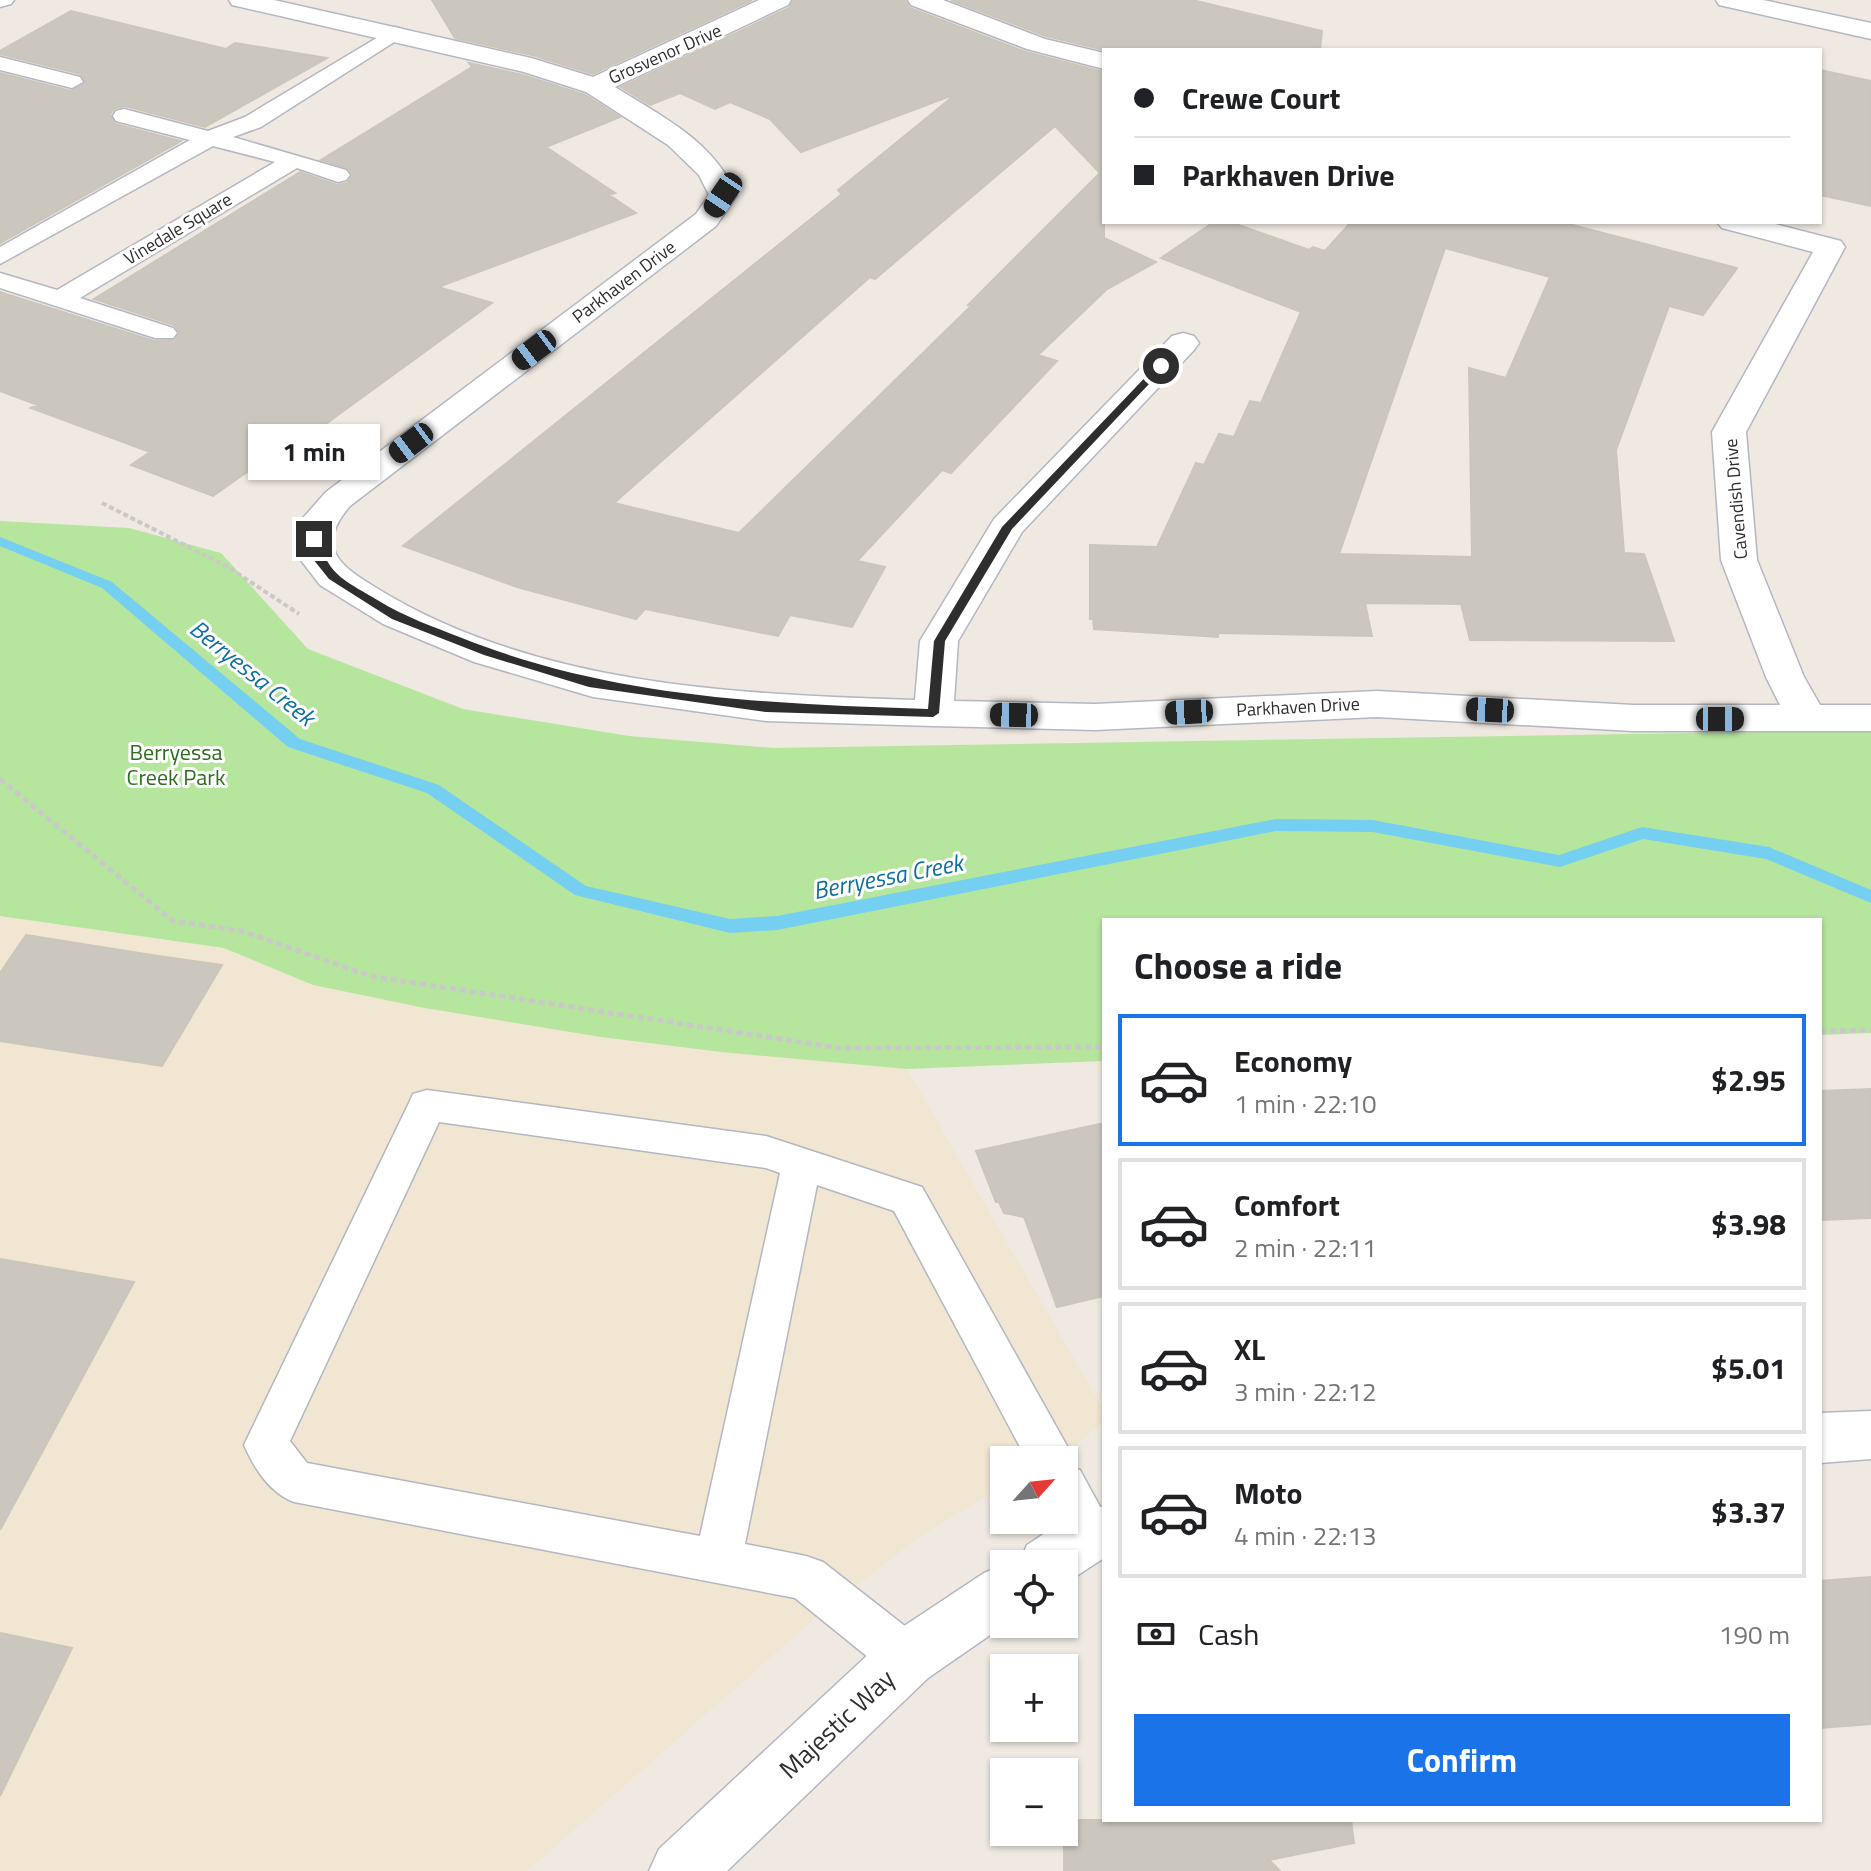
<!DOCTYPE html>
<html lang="en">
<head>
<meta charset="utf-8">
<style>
	:root { --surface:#fff; --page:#f6f6f6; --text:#202124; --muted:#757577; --line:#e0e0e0; --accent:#1a73e8 }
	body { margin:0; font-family:"Titillium Web",sans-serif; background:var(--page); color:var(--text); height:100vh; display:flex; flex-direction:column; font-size:30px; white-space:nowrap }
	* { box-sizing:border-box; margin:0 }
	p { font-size:26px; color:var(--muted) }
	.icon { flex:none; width:44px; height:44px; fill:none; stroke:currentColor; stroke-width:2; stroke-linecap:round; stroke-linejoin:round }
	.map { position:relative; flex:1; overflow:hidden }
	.side { position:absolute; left:1102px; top:918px; width:720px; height:904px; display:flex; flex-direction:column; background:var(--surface); border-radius:0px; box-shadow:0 2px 6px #0004 }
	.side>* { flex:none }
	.banner { position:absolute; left:1102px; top:48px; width:720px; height:176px; border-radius:0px; box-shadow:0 2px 6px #0004; display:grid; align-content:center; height:176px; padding:0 32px; background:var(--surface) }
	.needle { width:52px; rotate:63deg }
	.controls { position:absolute; left:990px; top:1446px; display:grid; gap:16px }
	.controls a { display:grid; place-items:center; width:88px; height:88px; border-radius:0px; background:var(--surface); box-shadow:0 2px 6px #0004; font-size:40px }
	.end { position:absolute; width:36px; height:36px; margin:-18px; border:10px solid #2e2e2e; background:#fff; box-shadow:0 0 0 4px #fff }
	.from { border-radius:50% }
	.bubble { position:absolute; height:56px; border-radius:0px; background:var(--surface); box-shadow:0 2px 6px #0004; font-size:26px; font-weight:700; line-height:56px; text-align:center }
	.car { position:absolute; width:24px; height:48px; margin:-24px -12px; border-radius:10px; box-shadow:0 0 6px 2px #0007; background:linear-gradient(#222 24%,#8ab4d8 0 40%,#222 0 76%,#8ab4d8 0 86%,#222 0) }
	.banner b { display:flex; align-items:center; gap:28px; height:76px; font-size:30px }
	.banner b+b { border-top:2px solid var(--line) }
	.banner i { width:20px; height:20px; background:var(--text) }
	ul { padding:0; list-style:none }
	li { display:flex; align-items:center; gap:24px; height:132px; margin:0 16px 12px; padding:0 16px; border:4px solid var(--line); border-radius:0px }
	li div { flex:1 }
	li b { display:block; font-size:30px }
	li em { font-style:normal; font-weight:700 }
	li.selected { border-color:var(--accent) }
	li>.icon { width:72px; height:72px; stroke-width:1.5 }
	h2 { padding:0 32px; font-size:36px; line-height:96px }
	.pay { display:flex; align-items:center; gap:20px; height:88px; padding:0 32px; font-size:30px }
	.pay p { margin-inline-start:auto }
	.button { display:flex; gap:16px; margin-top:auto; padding:16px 32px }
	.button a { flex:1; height:92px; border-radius:0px; background:var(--accent); color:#fff; font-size:32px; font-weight:700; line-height:92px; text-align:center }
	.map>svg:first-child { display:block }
</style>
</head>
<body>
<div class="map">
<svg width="1871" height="1871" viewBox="0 0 1871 1871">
	<rect width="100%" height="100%" fill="#efe9e1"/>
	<!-- education -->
	<path fill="#f0e6d1" d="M0,916L224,948L313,985L721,1052L907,1069L1104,1411V1421L1070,1450L1051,1460H1004V1485L922,1535L822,1612L527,1871H0Z"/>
	<!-- green -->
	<path fill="#b6e59e" d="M0,521L129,528L221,553L308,649L463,709L629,736L774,748L1871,730V1033L1820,1035V920H1104V1061L907,1069L721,1052L601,1037L425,1008L313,985L224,948L0,916Z"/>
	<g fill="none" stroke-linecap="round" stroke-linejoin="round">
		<!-- stream -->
		<path fill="#75cff0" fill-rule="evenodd" d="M0,537L112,582L300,739L439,785L586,886L730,919L777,916L1276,819L1373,820L1559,855L1642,827L1769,847L1871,890V903L1766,859L1643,839L1560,867L1373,832L1276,831L777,930L730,933L575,895L427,793L288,747L102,588L0,546Z"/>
	</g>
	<!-- building -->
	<path fill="#cbc7bf" stroke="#cbc5ba" stroke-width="2" fill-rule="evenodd" d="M432,0H752L593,74L532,55L455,38Z
		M794,0H905L910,8L1026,52L1104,72V238L1156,262L1107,289L1038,355L1057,361L951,473L942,470L857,561L885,567L852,627L790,615L778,636L645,609L636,619L517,587L403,546L842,194L838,190L956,94L801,152L770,119L730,102L715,109L680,93L650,105L621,87L789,8ZM1055,126L1100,173L968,305L971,306L739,533L614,503L870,277L875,279Z
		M951,0H1192L1322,31L1320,50H1104L1046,36Z
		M71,11L226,49L235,43L327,58L205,127L125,106L115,108L110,114L115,124L181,141L0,243V73L71,91L86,83L81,74L0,54V51Z
		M469,63L523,75L585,95L620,117L546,147L615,193L609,195L636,213L438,287L492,303L258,473L250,470L213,496L131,465L150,452L31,408L38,405L0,391V292L154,341L175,340L180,333L174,325L94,299L300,172L337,185L347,183L353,175L348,168L321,160L472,67Z
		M1820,70L1871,81V206L1820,195Z
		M1214,222H1230L1309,250L1313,247L1325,251L1351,222H1561L1737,268L1703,315L1669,306L1616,450L1624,553L1644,554L1674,641L1470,640L1461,604L1365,603L1372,636L1218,633V637L1094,629L1093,619H1090V545L1157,547L1196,463L1204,465L1219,434L1234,437L1250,401L1261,403L1301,312L1161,258ZM1445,248L1550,277L1506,378L1469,368L1472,557L1339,554Z
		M26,935L158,956L222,965L162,1066L0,1041V973Z
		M1871,1089V1218L1820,1220V1091Z
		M1104,1123V1296L1057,1307L1024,1217L1004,1213L999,1202H996L976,1151Z
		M0,1259L134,1282L0,1530Z
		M1871,1577V1724L1820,1728V1581Z
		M0,1633L72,1648L0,1796Z
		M1064,1820H1351L1354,1843L1269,1860L1280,1871H1064Z"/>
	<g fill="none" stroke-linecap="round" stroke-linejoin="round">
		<defs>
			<path id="lane" d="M0,0H14L11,4L0,7Z
				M395,27L402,29L405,33L402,37L261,127L233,137L346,170L350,175L346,180L338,182L297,168L80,298L173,328L177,333L173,338H155L0,288V273L57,290L275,162L213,146L0,264V247L190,140L116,121L113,116L116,111L124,109L208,131L245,117Z
				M0,57L80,77L83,82L72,88L0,70Z
				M427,1090L766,1136L922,1187L1067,1446L1073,1460L1070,1467L1080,1470L1104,1514V1552L1091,1557L1075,1550L1059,1520H1064V1460H1027L894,1211L817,1185L745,1544L806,1556L823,1562L924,1641L931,1658L924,1675L907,1682L890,1675L795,1598L294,1502C270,1493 254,1468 244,1445L408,1105L413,1094ZM439,1122L766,1168L780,1173L700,1536L307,1463L290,1441Z"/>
			<path id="street" d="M229,0H274L531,58L593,77L759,0H791L788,5L615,87C664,118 712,140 737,195L716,226L350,506C314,548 340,566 378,589C537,686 733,694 915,700L920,641L994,519L1172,336L1183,333L1194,336L1199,343L1194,350L1022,532L958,641L954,701L1095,704L1377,691L1633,705H1780L1766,677L1721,560L1712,432L1813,252L1722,228L1717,222H1767L1841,241L1845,247L1746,432L1757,560L1804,677L1820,705H1871V731H1633L1377,717L1095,730L933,726L766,721L593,697L474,662L383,624L320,585L300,559L296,539L303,518L326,492L696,214L709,195L699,175L668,145L586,92L524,72L232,5Z
				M908,0H943L1045,39L1104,53V69L1027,49L911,5Z
				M1871,1411V1459L1820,1463V1413Z
				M1104,1506V1558L1064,1584V1564H1019L1027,1545L1071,1516Z
				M1004,1565L1006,1624L928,1678L727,1871H649L659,1849L886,1638L984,1573Z"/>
			<path id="secondary" d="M1716,0H1763L1871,23V39L1719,5Z"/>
		</defs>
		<!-- lane casing -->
		<use href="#lane" stroke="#b4b7c1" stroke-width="3"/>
		<!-- street casing -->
		<use href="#street" stroke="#b4b7c1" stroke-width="3"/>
		<!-- secondary casing -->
		<use href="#secondary" stroke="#b4b7c1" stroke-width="3"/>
		<!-- path-far1 -->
		<path stroke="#c9c9c9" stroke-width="4" stroke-dasharray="5 3" stroke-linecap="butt" d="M102,503L228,567L299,614"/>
		<!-- path -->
		<path stroke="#c9c9c9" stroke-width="5" stroke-dasharray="6 4" stroke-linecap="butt" d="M0,779L173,921L242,931L370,976L839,1048L1104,1047
			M1820,1031L1871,1030"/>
		<!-- lane -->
		<use href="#lane" fill="#fff" fill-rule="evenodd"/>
		<!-- street -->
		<use href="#street" fill="#fff" fill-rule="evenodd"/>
		<!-- secondary -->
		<use href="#secondary" fill="#fff" fill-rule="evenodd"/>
	</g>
	<!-- route -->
	<path fill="#2e2e2e" d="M1158,364L1166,366L1012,529L945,641L939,713L933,717L766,712L589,687L484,655L392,619L329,579L313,559L309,539L314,536L320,539C326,576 350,583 379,601C405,617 434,627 462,638C612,698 769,704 928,709L934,641L1002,527Z"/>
	<g text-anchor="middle" stroke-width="6" stroke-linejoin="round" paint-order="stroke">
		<!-- far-street labels -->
		<g font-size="18" fill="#2e2e2e" stroke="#fff">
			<text transform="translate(665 54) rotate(-24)" y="6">Grosvenor Drive</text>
			<text transform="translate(178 229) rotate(-31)" y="6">Vinedale Square</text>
			<text transform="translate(624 282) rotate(-37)" y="6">Parkhaven Drive</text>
			<text transform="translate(1736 499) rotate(-95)" y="6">Cavendish Drive</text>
			<text transform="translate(1298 707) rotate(-3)" y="6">Parkhaven Drive</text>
		</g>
		<!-- park labels -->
		<g font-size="22" fill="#2c6e1b" stroke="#fff">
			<text x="176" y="760">Berryessa<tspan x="176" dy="25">Creek Park</tspan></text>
		</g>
		<!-- water labels -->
		<g font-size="24" font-style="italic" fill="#0d6fa3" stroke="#fff">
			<text transform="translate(252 673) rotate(39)" y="8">Berryessa Creek</text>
			<text transform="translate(888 877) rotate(-11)" y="8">Berryessa Creek</text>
		</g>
		<!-- near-street labels -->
		<g font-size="26" fill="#2e2e2e" stroke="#fff">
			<text transform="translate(837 1724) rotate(-43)" y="9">Majestic Way</text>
		</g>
	</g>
</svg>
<div class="controls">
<a><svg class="needle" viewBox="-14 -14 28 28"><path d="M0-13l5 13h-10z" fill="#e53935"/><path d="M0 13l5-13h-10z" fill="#757577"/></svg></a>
<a><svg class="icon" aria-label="locate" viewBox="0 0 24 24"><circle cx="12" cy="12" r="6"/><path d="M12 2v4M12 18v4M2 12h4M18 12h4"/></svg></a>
<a>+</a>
<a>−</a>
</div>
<i class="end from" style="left:1161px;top:366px"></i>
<i class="end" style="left:314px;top:539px"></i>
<div class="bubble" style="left:248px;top:424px;width:132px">1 min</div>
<i class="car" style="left:723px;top:195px;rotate:214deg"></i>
<i class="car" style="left:534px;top:350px;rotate:233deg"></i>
<i class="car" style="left:411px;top:443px;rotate:233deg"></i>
<i class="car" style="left:1490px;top:710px;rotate:273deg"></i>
<i class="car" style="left:1189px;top:712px;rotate:267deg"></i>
<i class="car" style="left:1014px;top:715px;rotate:271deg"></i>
<i class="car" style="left:1720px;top:719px;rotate:90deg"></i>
<div class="banner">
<b><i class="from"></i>Crewe Court</b>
<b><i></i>Parkhaven Drive</b>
</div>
<section class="side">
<h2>Choose a ride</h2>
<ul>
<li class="selected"><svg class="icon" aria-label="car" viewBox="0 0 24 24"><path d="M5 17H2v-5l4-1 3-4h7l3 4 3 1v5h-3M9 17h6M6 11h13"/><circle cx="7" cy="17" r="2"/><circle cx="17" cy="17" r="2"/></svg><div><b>Economy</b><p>1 min · 22:10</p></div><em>$2.95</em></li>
<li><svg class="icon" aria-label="car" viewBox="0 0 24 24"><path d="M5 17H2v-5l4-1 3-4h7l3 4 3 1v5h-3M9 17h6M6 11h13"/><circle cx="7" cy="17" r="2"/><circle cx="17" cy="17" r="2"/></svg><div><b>Comfort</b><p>2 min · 22:11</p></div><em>$3.98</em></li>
<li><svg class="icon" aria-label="car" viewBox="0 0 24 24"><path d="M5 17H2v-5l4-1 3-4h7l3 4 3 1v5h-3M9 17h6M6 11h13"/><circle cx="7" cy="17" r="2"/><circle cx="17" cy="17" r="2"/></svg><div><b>XL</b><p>3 min · 22:12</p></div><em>$5.01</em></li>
<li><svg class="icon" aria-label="car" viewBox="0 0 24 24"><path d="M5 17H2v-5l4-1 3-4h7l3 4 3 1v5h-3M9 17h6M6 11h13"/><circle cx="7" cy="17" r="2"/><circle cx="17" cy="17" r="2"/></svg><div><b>Moto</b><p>4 min · 22:13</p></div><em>$3.37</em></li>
</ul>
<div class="pay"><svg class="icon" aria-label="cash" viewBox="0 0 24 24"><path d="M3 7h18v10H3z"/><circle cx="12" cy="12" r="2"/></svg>Cash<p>190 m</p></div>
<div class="button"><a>Confirm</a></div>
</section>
</div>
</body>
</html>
